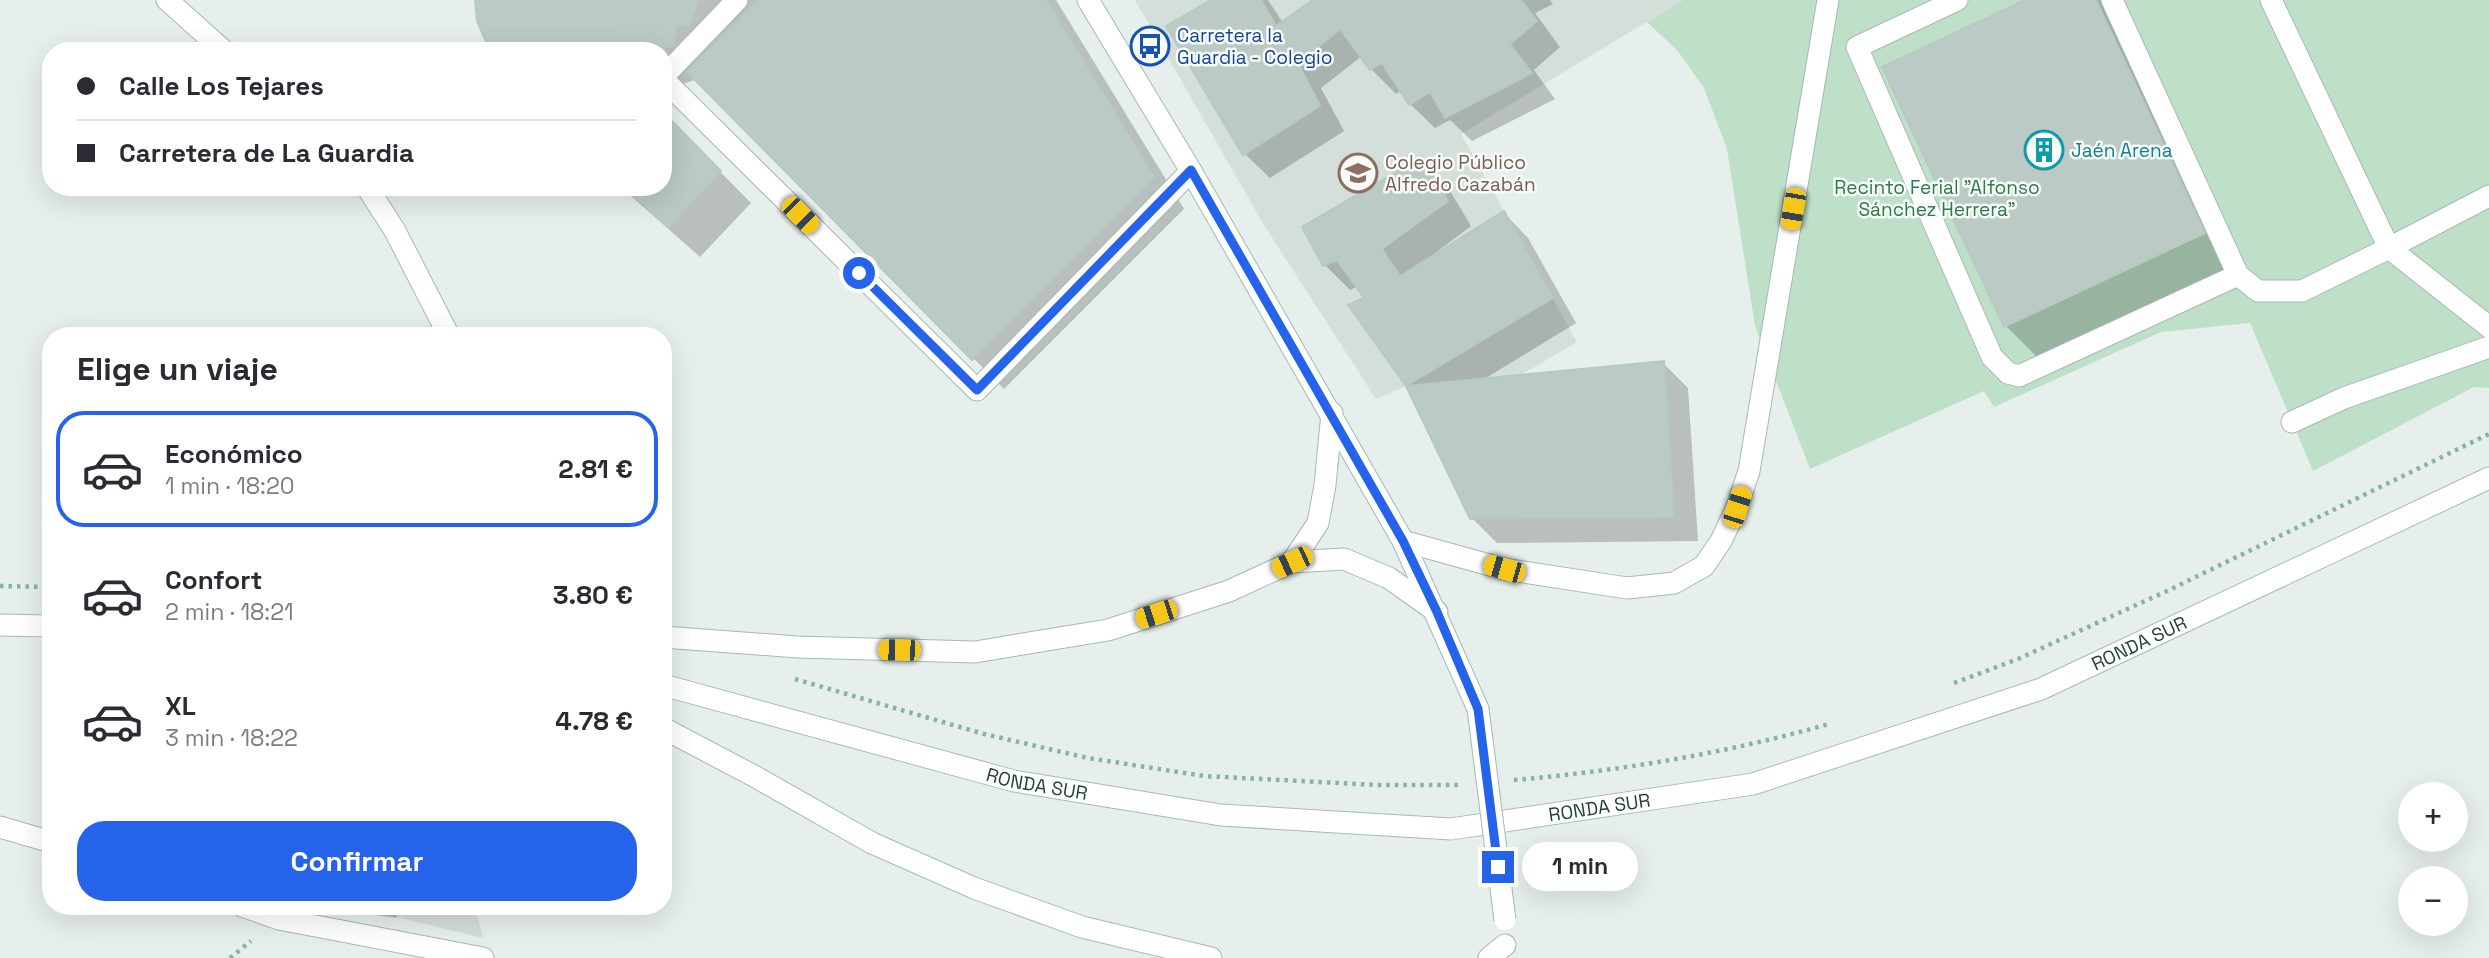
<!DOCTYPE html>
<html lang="es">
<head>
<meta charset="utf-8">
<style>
	:root { --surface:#fff; --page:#f2f2f3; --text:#2b2b33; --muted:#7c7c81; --line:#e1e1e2; --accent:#2563eb }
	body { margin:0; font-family:"Space Grotesk",sans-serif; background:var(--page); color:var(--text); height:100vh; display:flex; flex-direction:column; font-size:26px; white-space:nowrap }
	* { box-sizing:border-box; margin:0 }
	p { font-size:23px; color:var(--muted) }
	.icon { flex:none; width:38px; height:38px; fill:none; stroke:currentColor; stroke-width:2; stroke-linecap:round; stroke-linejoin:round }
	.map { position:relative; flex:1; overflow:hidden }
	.drawer { position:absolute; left:42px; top:327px; width:630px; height:588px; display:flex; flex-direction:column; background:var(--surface); border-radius:28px; box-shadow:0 7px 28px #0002 }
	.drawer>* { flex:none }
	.banner { position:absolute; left:42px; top:42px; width:630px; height:154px; border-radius:28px; box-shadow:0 7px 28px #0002; display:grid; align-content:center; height:154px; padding:0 35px; background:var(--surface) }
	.buttons { position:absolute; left:2398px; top:782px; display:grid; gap:14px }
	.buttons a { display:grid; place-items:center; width:70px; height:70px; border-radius:50%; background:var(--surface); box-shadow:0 7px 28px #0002; font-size:35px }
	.end { position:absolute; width:32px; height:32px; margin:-16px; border:9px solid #2563eb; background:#fff; box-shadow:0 0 0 4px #fff }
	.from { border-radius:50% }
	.bubble { position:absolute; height:49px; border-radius:24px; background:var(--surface); box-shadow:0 7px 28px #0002; font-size:23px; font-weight:600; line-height:49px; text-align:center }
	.car { position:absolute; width:21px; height:42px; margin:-21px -10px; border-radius:9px; box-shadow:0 0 5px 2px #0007; background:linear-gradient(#f5c518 24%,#345 0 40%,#f5c518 0 76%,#345 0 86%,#f5c518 0) }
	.banner b { display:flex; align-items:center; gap:24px; height:66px; font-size:26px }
	.banner b+b { border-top:2px solid var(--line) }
	.banner i { width:18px; height:18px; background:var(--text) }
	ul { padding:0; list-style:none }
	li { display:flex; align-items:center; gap:21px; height:116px; margin:0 14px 10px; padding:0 21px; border:4px solid transparent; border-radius:28px }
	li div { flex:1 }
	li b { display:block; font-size:26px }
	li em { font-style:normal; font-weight:600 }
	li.current { border-color:var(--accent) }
	li>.icon { width:63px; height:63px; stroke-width:1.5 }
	h2 { padding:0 35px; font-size:32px; line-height:84px }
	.action { display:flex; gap:14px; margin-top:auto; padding:14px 35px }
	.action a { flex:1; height:80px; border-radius:28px; background:var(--accent); color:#fff; font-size:28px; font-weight:600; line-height:80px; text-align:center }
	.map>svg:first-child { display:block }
</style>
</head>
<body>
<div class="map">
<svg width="2489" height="958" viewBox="0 0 2489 958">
	<rect width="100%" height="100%" fill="#e6efeb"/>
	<!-- built -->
	<path fill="#d4dfda" d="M1135,0H1683L1461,134L1577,342L1516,378L1406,386L1376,399L1264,225Z
		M361,907H475L483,938L384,914Z"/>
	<!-- green -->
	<path fill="#bfe0c8" d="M1683,0H2489V388L2474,387L2313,471L2250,323L2161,332L1994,407L1984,391L1810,469L1755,326L1727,149L1704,88L1677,50L1647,22Z"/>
	<!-- shadow -->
	<path fill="#0003" d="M477,0H1056L1184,209L1004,389L697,79L663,91V51H492Z
		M1214,0H1268L1283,23L1316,0H1550L1553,4L1535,13L1560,47L1534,70L1555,99L1472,141L1450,120L1435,128L1410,104L1402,90L1396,94L1371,69L1362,56L1321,88L1344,131L1270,178L1245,154Z
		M2029,0H2108L2235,265L2037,357L2006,326Z
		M663,114L751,203L700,257L621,187H663Z
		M1422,159L1446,184L1471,226L1438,251L1439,253L1504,213L1528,238L1576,323L1481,381L1663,363L1688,388L1698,541L1497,543L1472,518L1407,385L1351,305L1367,298L1358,286L1350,290L1325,265Z
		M334,906H394L397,918L337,910Z"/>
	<!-- building -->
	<path fill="#bbcac4" stroke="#b8c9c2" stroke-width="2" d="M475,0H699L689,25H677L673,45L660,51H490L477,21Z
		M759,0H1046L1154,177L972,360L687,72Z
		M1211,0H1261L1276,26L1313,0H1521L1537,21L1510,44L1532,73L1445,118L1430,92L1409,105L1382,63L1370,70L1340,29L1298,63L1320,106L1243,155L1166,26Z
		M2025,0H2096L2205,233L2004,327L1882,67Z
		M663,112L721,171L668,227L622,187H663Z
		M1422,157L1448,201L1382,249L1400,276L1504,211L1553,298L1406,386L1348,305L1364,298L1337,260L1323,266L1302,227Z
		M1664,361L1674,517L1470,519L1406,386Z"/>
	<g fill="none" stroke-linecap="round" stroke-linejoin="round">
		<defs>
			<path id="service" d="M1957,0L1857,47L1992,357L2008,373L2019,376L2238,275
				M2112,0L2238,275L2258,291H2302L2389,248L2489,327
				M2271,0L2389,248L2489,196
				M2292,422L2344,398L2489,347
				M1403,541L1504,569L1627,588L1674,583L1704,566L1721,541L1737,507L1749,471L1828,0"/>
			<path id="minor" d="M167,0L224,51
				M663,77L737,0
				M663,79L977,390L1191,171
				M367,187L395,231L449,336
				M0,827L51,842
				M242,906L279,919L483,958"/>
			<path id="tertiary" d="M1088,0L1191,171L1403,541L1478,709"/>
			<g id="secondary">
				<path d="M1292,562L1344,559L1389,578L1437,612"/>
				<path d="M0,625L51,626"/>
				<path d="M663,637L798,647L975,652L1108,630L1229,591L1292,562L1318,523L1325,485L1332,413"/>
				<path id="s1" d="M663,685L1014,781L1221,815L1451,829L1753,784L2041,689L2489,478"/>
				<path d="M663,728L754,776L872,843L974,888L1082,927L1211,958"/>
				<path d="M1489,958L1505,945"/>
			</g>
		</defs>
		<!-- service casing -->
		<use href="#service" stroke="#a8b8b2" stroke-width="23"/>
		<!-- minor casing -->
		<use href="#minor" stroke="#a8b8b2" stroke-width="23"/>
		<!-- tertiary casing -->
		<use href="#tertiary" stroke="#a8b8b2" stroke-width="23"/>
		<!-- secondary casing -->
		<use href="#secondary" stroke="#a4bbb3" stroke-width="23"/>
		<!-- path -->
		<path stroke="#86b3a5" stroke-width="4.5" stroke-dasharray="3.5 5" stroke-linecap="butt" d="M0,586L51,587
			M795,679L984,734L1088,758L1204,776L1377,785H1460
			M1954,683L2018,659L2167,591L2489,434
			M1514,780C1620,771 1727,753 1829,724
			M230,958L251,941"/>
		<!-- service -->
		<use href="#service" stroke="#fff" stroke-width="21"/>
		<!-- minor -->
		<use href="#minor" stroke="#fff" stroke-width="21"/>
		<!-- tertiary -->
		<use href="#tertiary" stroke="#fff" stroke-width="21"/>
		<!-- secondary -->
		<use href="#secondary" stroke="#fff" stroke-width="21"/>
		<defs>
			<path id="tertiary-bridge" d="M1478,709L1505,920"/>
		</defs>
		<!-- tertiary-bridge casing -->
		<use href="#tertiary-bridge" stroke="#a8b8b2" stroke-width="23" stroke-linecap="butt"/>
		<!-- tertiary-bridge -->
		<use href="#tertiary-bridge" stroke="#fff" stroke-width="21"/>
	</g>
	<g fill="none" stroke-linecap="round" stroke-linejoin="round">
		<!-- route -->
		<path stroke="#2563eb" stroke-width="9" d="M859,273L977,390L1191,170L1403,541L1437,612L1478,709L1498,867"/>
	</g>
	<!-- icons -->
	<defs>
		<symbol id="bus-ring" viewBox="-11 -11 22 22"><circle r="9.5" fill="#f7fbf9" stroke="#1a4fb4" stroke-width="1.5"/><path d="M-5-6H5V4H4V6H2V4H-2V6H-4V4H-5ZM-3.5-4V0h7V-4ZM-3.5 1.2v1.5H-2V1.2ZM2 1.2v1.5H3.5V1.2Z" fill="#1a4fb4"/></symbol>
		<symbol id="building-ring" viewBox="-11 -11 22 22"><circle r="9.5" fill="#f7fbf9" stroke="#0f9aa8" stroke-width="1.5"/><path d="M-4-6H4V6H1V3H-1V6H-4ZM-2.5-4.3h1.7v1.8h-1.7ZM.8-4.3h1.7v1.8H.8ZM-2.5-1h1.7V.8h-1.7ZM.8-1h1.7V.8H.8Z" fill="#0f9aa8"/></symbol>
		<symbol id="school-ring" viewBox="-11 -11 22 22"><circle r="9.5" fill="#f7fbf9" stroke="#8d6e63" stroke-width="1.5"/><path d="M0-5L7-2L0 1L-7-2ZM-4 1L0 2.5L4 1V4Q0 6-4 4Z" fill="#8d6e63"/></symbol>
	</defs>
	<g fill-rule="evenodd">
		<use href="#bus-ring" x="1128" y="24" width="44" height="44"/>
		<use href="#building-ring" x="2022" y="128" width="44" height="44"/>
		<use href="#school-ring" x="1336" y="151" width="44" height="44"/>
	</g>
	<g text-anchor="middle" stroke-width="5" stroke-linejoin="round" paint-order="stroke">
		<!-- transit labels -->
		<g font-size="19" fill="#164399" stroke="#f7fbf9" text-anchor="start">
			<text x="1177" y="42">Carretera la<tspan x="1177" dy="22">Guardia - Colegio</tspan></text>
		</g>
		<!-- culture labels -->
		<g font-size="19" fill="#0d838f" stroke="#f7fbf9" text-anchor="start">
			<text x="2071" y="157">Jaén Arena</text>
		</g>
		<!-- education labels -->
		<g font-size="19" fill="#785e54" stroke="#f7fbf9" text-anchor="start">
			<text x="1385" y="169">Colegio Público<tspan x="1385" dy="22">Alfredo Cazabán</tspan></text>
		</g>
		<!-- park labels -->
		<g font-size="19" fill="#2d7a4b" stroke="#f7fbf9">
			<text x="1937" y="194">Recinto Ferial "Alfonso<tspan x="1937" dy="22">Sánchez Herrera"</tspan></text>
		</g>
		<!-- street labels -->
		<g font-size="19" fill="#24423a" stroke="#f7fbf9">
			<text dy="7" stroke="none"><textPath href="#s1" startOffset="1521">RONDA SUR</textPath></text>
			<text dy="7" stroke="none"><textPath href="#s1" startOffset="387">RONDA SUR</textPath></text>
			<text dy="7" stroke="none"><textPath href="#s1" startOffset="954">RONDA SUR</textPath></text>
		</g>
	</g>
</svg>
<div class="buttons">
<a>+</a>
<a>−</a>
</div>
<i class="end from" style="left:859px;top:273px"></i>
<i class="end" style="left:1498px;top:867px"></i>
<div class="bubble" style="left:1522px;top:842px;width:116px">1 min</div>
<i class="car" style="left:1793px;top:209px;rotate:190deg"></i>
<i class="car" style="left:800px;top:215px;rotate:135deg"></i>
<i class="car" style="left:1737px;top:507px;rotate:18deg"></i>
<i class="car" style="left:1292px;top:562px;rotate:245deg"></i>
<i class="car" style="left:1504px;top:569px;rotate:286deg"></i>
<i class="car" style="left:1156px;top:614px;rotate:252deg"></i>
<i class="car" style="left:899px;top:650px;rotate:271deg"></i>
<div class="banner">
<b><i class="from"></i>Calle Los Tejares</b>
<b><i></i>Carretera de La Guardia</b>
</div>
<section class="drawer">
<h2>Elige un viaje</h2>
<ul>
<li class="current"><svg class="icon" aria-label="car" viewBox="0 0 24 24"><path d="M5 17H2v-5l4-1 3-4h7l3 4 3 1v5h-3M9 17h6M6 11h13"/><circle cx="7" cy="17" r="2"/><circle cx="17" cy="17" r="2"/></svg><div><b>Económico</b><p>1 min · 18:20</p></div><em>2.81 €</em></li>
<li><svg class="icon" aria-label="car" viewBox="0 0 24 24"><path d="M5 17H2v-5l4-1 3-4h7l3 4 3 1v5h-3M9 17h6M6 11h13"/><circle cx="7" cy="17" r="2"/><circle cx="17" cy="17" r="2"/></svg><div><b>Confort</b><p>2 min · 18:21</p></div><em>3.80 €</em></li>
<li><svg class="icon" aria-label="car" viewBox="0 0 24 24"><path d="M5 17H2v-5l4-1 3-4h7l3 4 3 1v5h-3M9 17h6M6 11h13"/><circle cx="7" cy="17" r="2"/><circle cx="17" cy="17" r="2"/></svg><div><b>XL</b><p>3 min · 18:22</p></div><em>4.78 €</em></li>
</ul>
<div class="action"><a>Confirmar</a></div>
</section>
</div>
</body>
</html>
